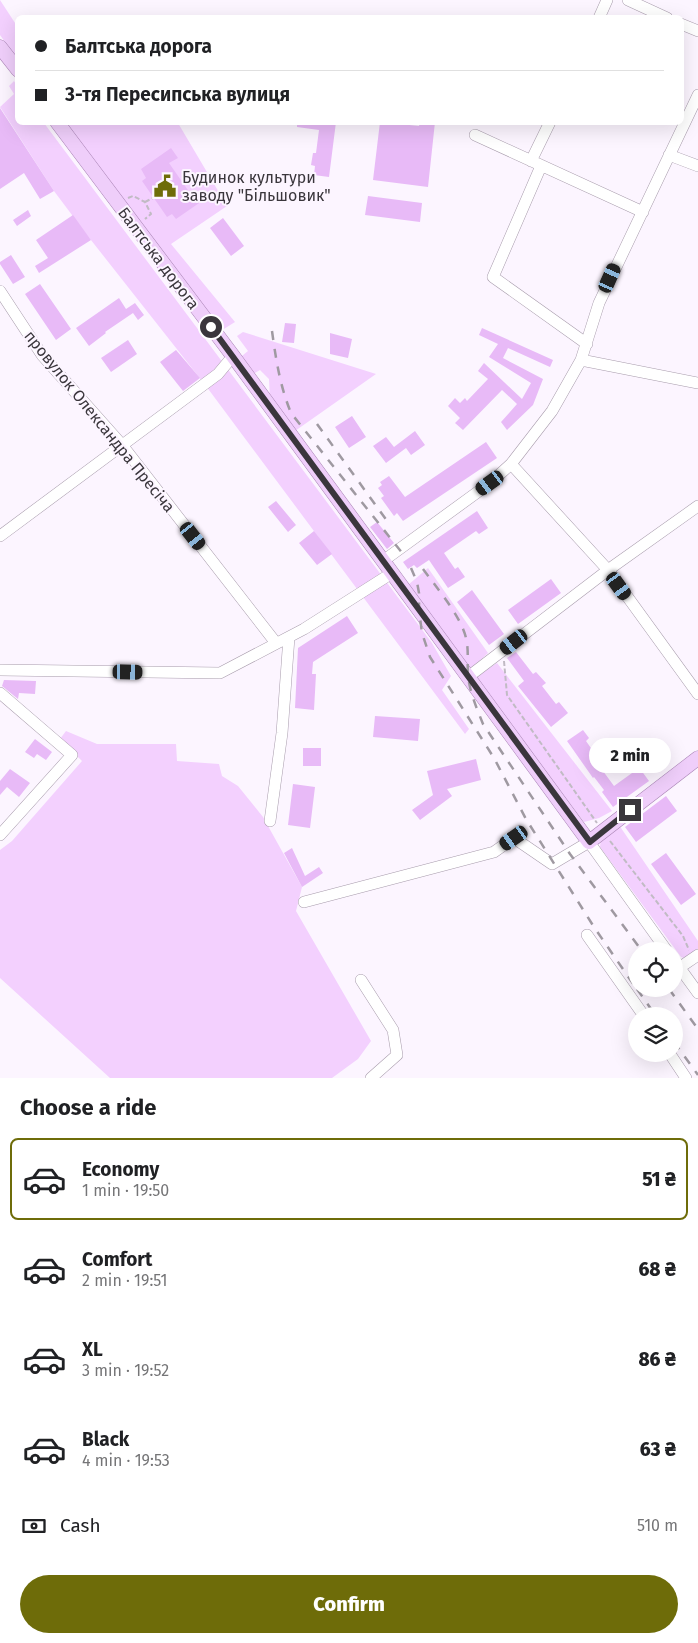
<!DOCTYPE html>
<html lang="en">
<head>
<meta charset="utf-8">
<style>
	:root { --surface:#fff; --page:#f2f2f2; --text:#202124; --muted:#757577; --line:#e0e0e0; --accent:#6e6c09 }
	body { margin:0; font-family:"Fira Sans",sans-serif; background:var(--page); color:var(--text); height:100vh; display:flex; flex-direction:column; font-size:19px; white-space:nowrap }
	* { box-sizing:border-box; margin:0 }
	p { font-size:16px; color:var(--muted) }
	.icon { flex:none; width:28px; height:28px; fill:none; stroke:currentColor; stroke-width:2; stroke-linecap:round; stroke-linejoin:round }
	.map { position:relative; height:1078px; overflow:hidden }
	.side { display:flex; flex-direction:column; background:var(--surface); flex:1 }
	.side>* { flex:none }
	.guide { position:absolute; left:15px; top:15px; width:669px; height:110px; border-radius:8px; box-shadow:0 5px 20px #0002; display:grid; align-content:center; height:110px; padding:0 20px; background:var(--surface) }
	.controls { position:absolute; left:628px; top:942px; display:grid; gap:10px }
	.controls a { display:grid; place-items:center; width:55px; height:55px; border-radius:50%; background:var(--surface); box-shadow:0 5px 20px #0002; font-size:25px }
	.end { position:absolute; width:22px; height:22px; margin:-11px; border:6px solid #3a363c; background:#fff; box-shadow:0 0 0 2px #fff }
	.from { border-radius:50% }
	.bubble { position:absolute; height:35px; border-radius:18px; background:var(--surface); box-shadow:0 5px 20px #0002; font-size:16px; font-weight:800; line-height:35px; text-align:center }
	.car { position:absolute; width:15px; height:30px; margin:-15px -8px; border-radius:6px; box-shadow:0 0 4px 1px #0007; background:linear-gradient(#222 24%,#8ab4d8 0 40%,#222 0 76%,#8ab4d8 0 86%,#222 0) }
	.guide b { display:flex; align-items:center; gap:18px; height:48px; font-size:19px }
	.guide b+b { border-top:1px solid var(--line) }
	.guide i { width:12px; height:12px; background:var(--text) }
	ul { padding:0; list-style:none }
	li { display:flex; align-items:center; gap:15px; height:82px; margin:0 10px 8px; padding:0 10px; border:2px solid transparent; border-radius:8px }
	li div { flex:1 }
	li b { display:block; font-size:19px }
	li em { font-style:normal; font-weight:800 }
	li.on { border-color:var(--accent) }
	li>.icon { width:45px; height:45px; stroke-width:1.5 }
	h2 { padding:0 20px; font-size:22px; line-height:60px }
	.pay { display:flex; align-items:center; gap:12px; height:55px; padding:0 20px; font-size:19px }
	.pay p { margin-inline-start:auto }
	.button { display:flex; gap:10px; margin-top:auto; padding:10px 20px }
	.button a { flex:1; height:58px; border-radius:30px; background:var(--accent); color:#fff; font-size:20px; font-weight:800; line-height:58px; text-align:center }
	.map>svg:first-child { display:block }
</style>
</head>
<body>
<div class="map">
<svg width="698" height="1078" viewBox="0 0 698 1078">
	<rect width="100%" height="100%" fill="#fcf5ff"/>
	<!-- green -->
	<path fill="#f3d0fe" d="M0,0L17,26V59L0,35Z
		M14,81L17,86L18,122L44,123L432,643L451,676L442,690L469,729L465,734L206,386L87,235L54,191L0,107L14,94L9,86Z
		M64,123H178L227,206L171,244L235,322L219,332Z
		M243,332L376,374L295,431L270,400L269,379L260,370L250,376L237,360L248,351L237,336Z
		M428,568L488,653L470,670L408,585Z
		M497,663L612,811L599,818L584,822L474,678Z
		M66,731L97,744H176L177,761L219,764L222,776L238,786L263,817L302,887L296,911L371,1041L358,1059L332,1078H110L0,978V850L12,841L82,761L60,739Z
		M619,825L698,941V955L690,960L681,957L600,847L601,838Z"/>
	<!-- building -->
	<path fill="#e8baf7" d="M0,108L54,191L40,199L24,173L0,189Z
		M297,122H336L329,177L314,175L315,166L311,165L313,153H316L319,130L297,127Z
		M380,122L419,126L420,122H435L428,187L373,180Z
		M171,148L178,158L169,163L192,196L200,191L205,199L176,219L172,214L167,217L142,181L146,178L141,169Z
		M368,196L422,203L420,222L365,215Z
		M28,210L31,216L17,226L13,220Z
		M73,215L91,240L39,273L35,266L48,258L36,240Z
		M223,218L244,246L231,256L210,228Z
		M11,255L25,277L13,284L0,264V262Z
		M40,284L71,329L56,340L25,294Z
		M119,298L126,309L135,303L144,315L138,320L133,313L105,332L106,333L89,346L76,328Z
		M285,323L296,324L294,343L282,342Z
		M482,328L553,360L550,367L508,348L503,358L543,379L533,405L507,430L501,422L517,404L502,390L463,430L455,423L460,418L448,406L455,398L460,403L465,398L467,401L488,379L478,371L484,363L522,399L531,383L489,357L498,344L479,335Z
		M330,333L352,339L348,358L330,354Z
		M128,340L137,354L111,372L101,358Z
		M176,350L200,378L183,391L160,362Z
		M352,416L366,437L349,448L335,427Z
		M415,431L425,445L411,455L406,448L386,463L373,446L386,437L394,447Z
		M486,442L497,458L403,521L397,513L394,516L381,498L384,496L378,488L382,485L380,482L389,476L405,497Z
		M276,501L296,525L288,532L268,507Z
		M477,511L488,528L479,534L476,531L444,553L455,569L458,567L465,577L448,588L429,560L417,568L414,565L408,569L403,562Z
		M377,522L394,543L387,549L370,527Z
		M314,531L332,554L317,565L299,543Z
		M551,579L561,593L518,624L508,610Z
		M472,590L504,634L489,645L457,602Z
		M347,616L358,633L313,662L312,674H316L314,710L295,708L298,648Z
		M516,652L533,674L536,672L546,683L542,686L556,704L559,702L568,713L551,727L518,686L524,681L507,658Z
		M4,680L36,681L35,694L19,693L18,699L2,686Z
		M375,716L420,719L418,741L373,737Z
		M583,730L589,738L586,741L600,761L603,758L609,767L603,771L614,786L632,773L631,771L638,766L649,781L613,807L602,792L604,790L594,777L593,778L567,741Z
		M35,739L52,752L46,760L37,754L34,758L25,752Z
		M303,748H321V766H303Z
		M476,759L481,780L447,789L452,796L420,820L412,810L433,795L427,771Z
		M10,769L30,783L19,797L7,787L0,795V781Z
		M293,784L315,787L310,828L288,825Z
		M666,796L677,811L636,842L625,827Z
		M292,848L305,876L319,867L323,873L302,887L284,853Z
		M666,853L696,894L681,905L651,864Z"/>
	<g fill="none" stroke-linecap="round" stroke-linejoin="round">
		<defs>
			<path id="minor" d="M628,0L667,18
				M599,18L607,0
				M681,24L698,31
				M475,135L643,212
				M669,155L698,166
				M531,161L550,122
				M541,166L493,277L587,344
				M0,291L42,355L122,445L276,643
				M581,360L698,383
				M511,464L608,570L698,694
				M0,536L218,374L233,356
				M383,561L490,483L511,464L552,411L581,360L599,303L698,95
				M0,670L220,673L304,629L392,573
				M468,677L608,570L698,506
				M0,693L72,755L0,835
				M270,821L282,733L289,637
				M304,902L494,852L514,838L552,864L589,842L667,951
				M587,935L644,1016
				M674,960L698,993
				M679,968L698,955
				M361,980L393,1030L397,1055L371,1078
				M670,1054L686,1078"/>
			<path id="major" d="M0,47L18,70
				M57,122L233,356L589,842L698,758"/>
		</defs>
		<!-- minor casing -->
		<use href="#minor" stroke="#a89cac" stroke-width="12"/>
		<!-- major casing -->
		<use href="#major" stroke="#a984b5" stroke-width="15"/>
		<!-- path -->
		<path stroke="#c1bbc4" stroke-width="2" stroke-dasharray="5 2.5" stroke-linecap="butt" d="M128,198L133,196L145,202L151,214L145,219
			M145,202L153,198
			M504,661L507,695L597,823
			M610,841L683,936L689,950"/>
		<!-- minor -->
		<use href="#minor" stroke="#fff" stroke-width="11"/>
		<!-- major -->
		<use href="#major" stroke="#efcefa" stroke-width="14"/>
		<!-- rail -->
		<path stroke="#9f99a1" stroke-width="2.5" stroke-dasharray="9 9" stroke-linecap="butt" d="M272,331C276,360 280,386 291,413L403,554
			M317,424L390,525
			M411,568L417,582L419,593V610L422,633L430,657L494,758L526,819L594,927L636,988
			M423,569C436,587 461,616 466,638C469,650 467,663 468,676C470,693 477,709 483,724L570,854L642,951
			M637,989L656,1016
			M669,989L698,1029
			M674,1042L698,1075"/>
	</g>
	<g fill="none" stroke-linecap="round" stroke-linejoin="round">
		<!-- route -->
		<path stroke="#3a363c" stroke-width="6" d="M211,327L590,842L630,810"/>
	</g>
	<!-- icons -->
	<defs>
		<symbol id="civic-bare" viewBox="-9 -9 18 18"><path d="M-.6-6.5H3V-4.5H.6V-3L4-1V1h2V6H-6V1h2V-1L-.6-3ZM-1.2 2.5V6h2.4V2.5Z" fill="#6e6c09" stroke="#fcf5ff" stroke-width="2.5" paint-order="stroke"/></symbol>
	</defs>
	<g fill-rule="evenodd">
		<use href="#civic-bare" x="149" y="170" width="32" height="32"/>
	</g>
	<g text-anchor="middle" stroke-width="4" stroke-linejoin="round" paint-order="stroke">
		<!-- poi labels -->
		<g font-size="16" fill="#3a363c" stroke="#fcf5ff" text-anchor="start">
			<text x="182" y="183">Будинок культури<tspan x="182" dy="18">заводу "Більшовик"</tspan></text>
		</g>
		<!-- street labels -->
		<g font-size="16" fill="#3a363c" stroke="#fcf5ff">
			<text transform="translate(159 258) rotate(53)" y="6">Балтська дорога</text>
			<text transform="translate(100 421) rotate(51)" y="6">провулок Олександра Пресіча</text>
		</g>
	</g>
</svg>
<div class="controls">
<a><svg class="icon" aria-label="locate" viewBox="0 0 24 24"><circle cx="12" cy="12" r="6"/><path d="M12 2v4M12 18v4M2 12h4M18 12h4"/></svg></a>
<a><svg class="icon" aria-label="layers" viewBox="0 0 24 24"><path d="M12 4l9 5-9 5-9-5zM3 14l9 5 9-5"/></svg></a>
</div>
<i class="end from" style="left:211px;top:327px"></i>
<i class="end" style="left:630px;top:810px"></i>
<div class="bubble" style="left:589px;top:738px;width:82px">2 min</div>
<i class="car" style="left:610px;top:278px;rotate:24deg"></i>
<i class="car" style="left:490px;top:483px;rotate:234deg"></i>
<i class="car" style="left:193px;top:536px;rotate:142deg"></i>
<i class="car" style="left:619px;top:586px;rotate:144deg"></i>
<i class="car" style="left:514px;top:642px;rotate:232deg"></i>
<i class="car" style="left:128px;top:672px;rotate:91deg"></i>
<i class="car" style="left:514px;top:838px;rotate:235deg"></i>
<div class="guide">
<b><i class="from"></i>Балтська дорога</b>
<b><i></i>3-тя Пересипська вулиця</b>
</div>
</div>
<section class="side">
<h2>Choose a ride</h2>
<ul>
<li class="on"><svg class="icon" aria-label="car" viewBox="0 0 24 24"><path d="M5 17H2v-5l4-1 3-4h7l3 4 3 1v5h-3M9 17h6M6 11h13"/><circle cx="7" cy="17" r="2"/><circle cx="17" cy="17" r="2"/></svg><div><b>Economy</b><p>1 min · 19:50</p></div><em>51 ₴</em></li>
<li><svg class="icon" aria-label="car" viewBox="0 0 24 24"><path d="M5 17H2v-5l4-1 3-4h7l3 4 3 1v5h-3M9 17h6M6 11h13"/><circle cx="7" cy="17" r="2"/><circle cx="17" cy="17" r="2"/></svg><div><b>Comfort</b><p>2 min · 19:51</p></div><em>68 ₴</em></li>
<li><svg class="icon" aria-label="car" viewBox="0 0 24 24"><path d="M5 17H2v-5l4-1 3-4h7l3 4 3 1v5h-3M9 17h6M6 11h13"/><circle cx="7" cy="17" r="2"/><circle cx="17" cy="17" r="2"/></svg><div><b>XL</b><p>3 min · 19:52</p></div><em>86 ₴</em></li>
<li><svg class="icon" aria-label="car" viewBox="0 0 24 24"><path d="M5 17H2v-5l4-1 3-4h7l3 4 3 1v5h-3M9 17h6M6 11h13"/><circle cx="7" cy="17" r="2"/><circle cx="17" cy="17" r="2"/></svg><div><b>Black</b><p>4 min · 19:53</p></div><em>63 ₴</em></li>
</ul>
<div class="pay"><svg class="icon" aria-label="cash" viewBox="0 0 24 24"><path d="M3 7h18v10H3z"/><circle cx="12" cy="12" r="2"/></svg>Cash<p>510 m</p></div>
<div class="button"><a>Confirm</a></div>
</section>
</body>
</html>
